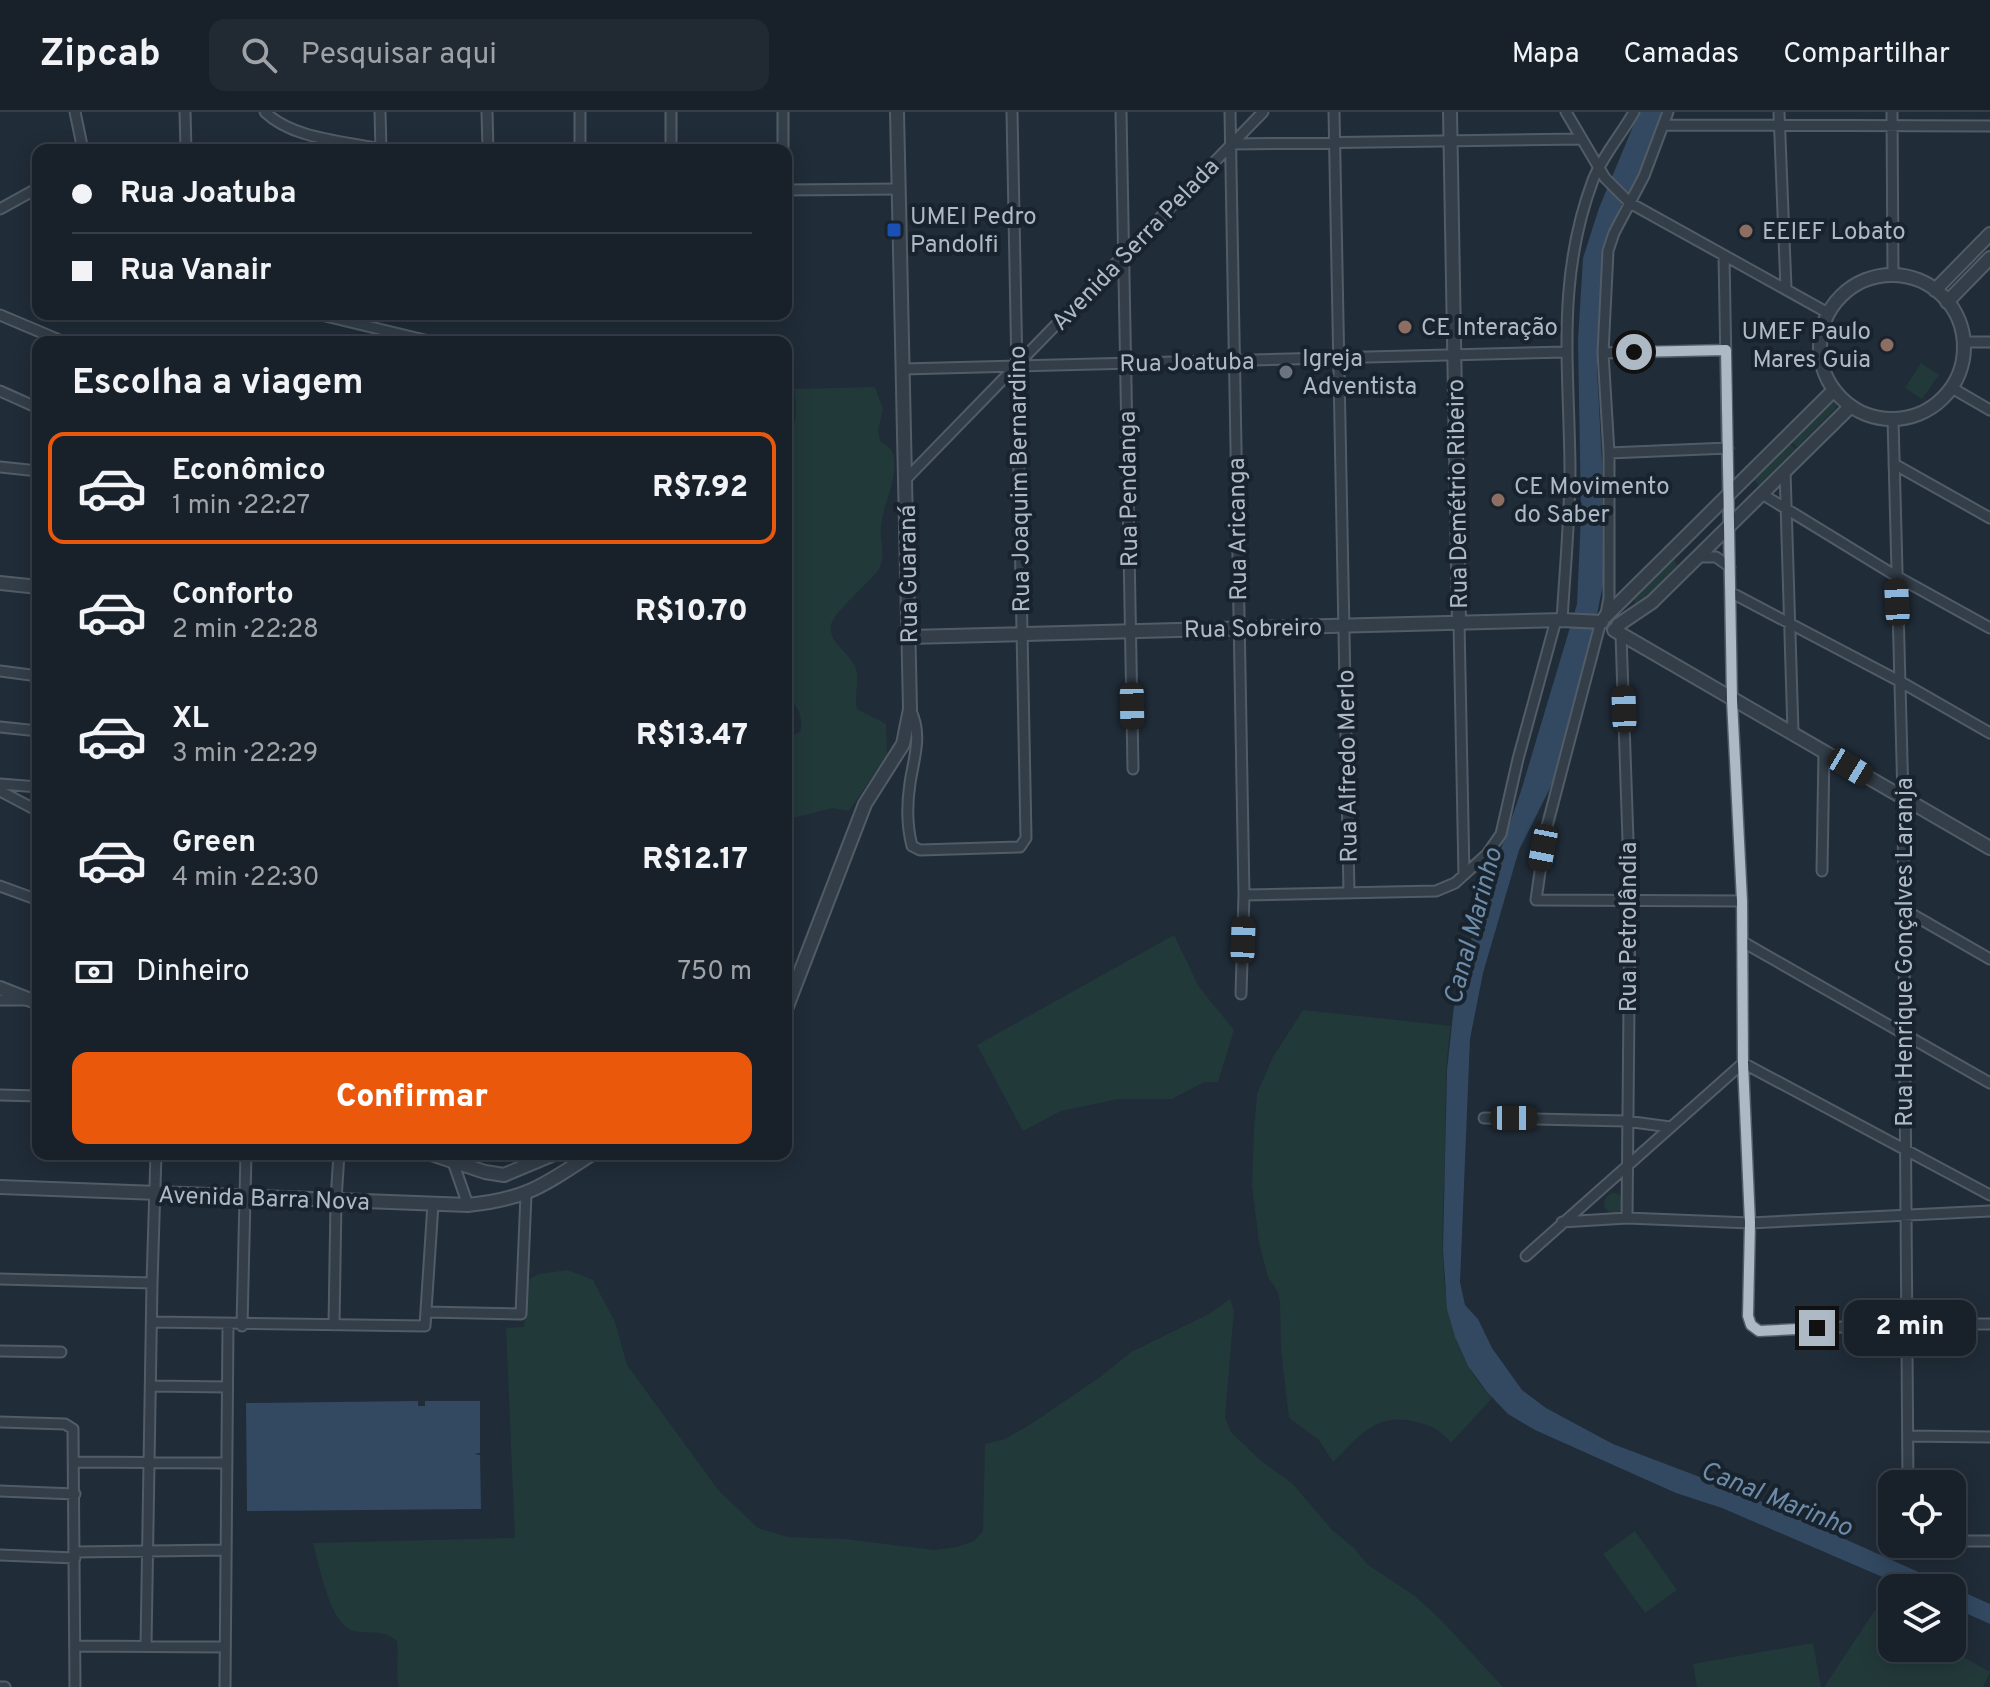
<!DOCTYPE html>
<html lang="pt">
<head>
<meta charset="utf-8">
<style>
	:root { --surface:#18212a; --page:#212932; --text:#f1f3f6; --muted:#9fa3a8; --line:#363e47; --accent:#ea580c }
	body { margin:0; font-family:Overpass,sans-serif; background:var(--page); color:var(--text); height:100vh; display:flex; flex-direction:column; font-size:30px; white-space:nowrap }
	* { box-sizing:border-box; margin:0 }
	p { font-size:26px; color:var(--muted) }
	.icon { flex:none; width:44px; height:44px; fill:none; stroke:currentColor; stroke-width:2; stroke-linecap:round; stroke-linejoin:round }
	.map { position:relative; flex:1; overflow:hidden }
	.sheet { position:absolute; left:32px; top:224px; width:760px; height:824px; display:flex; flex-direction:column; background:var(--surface); border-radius:16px; box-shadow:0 4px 20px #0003,0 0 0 2px var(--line) }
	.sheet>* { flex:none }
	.banner { position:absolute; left:32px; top:32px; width:760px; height:176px; border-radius:16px; box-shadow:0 4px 20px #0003,0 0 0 2px var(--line); display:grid; align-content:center; height:176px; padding:0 40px; background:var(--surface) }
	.tools { position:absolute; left:1878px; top:1358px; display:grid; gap:16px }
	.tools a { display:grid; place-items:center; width:88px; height:88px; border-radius:16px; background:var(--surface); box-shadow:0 4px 20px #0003,0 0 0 2px var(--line); font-size:40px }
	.end { position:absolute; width:36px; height:36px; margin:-18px; border:10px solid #aeb9c6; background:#111; box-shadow:0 0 0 4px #111 }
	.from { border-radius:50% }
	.bubble { position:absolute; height:56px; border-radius:16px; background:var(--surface); box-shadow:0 4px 20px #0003,0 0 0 2px var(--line); font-size:26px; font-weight:800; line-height:56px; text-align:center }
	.car { position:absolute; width:24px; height:48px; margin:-24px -12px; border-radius:10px; box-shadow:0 0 6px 2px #0007; background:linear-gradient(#222 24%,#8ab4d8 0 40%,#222 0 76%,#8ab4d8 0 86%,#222 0) }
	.banner b { display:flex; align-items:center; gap:28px; height:76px; font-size:30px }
	.banner b+b { border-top:2px solid var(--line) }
	.banner i { width:20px; height:20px; background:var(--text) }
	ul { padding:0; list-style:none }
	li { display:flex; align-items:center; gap:24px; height:112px; margin:0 16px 12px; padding:0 24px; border:4px solid transparent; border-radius:16px }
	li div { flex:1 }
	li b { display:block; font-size:30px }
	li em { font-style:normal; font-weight:800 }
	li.on { border-color:var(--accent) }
	li>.icon { width:72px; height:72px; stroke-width:1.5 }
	h2 { padding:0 40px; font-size:36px; line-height:96px }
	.pay { display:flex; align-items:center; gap:20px; height:88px; padding:0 40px; font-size:30px }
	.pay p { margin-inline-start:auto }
	.primary-button { display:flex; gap:16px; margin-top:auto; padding:16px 40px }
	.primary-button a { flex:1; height:92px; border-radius:16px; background:var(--accent); color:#fff; font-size:32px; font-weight:800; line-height:92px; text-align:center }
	header { display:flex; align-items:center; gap:48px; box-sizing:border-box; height:112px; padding:0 40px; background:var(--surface); border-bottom:2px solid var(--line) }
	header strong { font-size:38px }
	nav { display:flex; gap:44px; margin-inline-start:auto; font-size:28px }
	.search { width:560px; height:72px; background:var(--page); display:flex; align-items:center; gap:20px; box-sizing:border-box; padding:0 28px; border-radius:16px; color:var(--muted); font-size:30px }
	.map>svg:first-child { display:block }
</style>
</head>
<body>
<header>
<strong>Zipcab</strong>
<div class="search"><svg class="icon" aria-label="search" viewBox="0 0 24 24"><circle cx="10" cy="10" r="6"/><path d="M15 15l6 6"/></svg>Pesquisar aqui</div>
<nav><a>Mapa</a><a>Camadas</a><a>Compartilhar</a></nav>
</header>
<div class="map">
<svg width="1990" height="1575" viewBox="0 0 1990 1575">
	<rect width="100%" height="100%" fill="#202c38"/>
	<!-- green -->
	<path fill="#22393a" d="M1921,251L1939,263L1922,287L1905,276Z
		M875,275L883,297L878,318L880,329C888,334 893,337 894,347C897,368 883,393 881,414C879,429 887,443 879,457C870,470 833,501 831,513C828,531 849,540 855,554C861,569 853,582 857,597L886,612L887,643L849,699L832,696L786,708V626L800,620C804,602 796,594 786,580V327C798,313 797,296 794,277Z
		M1831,291H1836V296L1797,335L1792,330Z
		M1790,332L1795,337L1759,373L1754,368Z
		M1674,448L1678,453L1639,492H1635L1634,487Z
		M1174,823L1199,875L1234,918L1218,970H1204L1172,987H1118L1061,999L1023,1019L977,933Z
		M1303,898L1451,914C1444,953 1446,995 1445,1035C1444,1119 1428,1219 1492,1286L1451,1331C1441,1319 1435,1315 1420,1311C1378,1298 1360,1323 1333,1350L1319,1328L1289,1306L1281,1237L1280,1191L1278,1180L1268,1165L1259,1130L1252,1073L1254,1017L1257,982L1273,945Z
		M1604 1091a10 10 0 1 1 20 0a10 10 0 1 1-20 0Z
		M568,1158L593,1168L615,1210L627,1253L719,1379L758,1416L788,1425L844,1427L935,1438L957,1435L974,1429L983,1419L985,1332L1005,1327L1031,1312L1103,1263L1131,1240L1209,1202L1230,1187L1234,1199L1225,1305L1231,1320L1261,1349L1292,1371L1331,1417L1355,1437L1367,1452L1415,1484L1440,1507L1503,1575H399C395,1557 399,1546 397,1529C380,1516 374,1523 355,1519C329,1514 320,1454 313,1431L515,1426L506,1216L524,1215L527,1168L539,1162Z
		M1635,1419L1677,1478L1645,1501L1603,1442Z
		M1877,1495L1892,1503V1536H1948L1990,1560L1983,1575H1824Z
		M1813,1531L1821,1575H1697L1693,1552Z"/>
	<!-- water -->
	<path fill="#324961" d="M1639,0H1665L1648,46L1620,95L1604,137L1597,256L1602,351L1603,472L1593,523L1553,670L1519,738L1483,861L1470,927L1460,1170L1465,1193L1478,1207L1492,1236L1522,1278L1546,1296L1613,1332L1742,1381L1990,1492V1512L1952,1495V1476H1908L1722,1396L1676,1381L1535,1318L1508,1302L1487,1280L1468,1254L1455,1225L1447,1197L1443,1138L1447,958L1454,894L1475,812L1521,679L1577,492L1581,403L1578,228L1583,146L1599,96Z
		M418,1289V1294H425V1289H480V1341L474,1342L480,1343L481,1397L247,1399L246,1291Z"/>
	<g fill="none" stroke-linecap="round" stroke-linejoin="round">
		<defs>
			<path id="minor" d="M75,0L83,38
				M185,0L186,38
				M265,0C294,28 347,29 385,38
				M380,0L381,38
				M487,0L488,38
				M783,0V38
				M1121,0L1133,657
				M1230,0L1244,783L1241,882
				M1334,0L1349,781
				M1566,0L1605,66L1630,91L1828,201
				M1779,0L1786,176
				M1892,0L1893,163
				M1664,13L1990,14
				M1232,32L1582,27
				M580,38V0
				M671,38V0
				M786,78L899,77
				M0,97L38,76
				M1724,144L1732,588L1742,789L1743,951L1750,1111L1748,1204L1751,1213L1759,1219L1905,1212H1990
				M317,202L433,230
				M0,203L64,230
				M1964,230H1990
				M1603,241L1726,238
				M903,257L1566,240
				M1952,276L1990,298
				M0,279L38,296
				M1893,307L1903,686L1908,1372
				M1609,341L1728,336
				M1894,352L1990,406
				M0,355L38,359
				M1785,359L1793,620
				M906,367L1263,0
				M1762,382L1896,464L1990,516
				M1698,445H1716L1730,455
				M1730,480L1901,570L1990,621
				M1606,502L1609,486V341L1603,241L1608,139L1614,121L1644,64L1668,0
				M1562,508C1565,457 1570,407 1570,356C1569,253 1556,167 1593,68C1603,43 1621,23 1634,0
				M1601,509L1546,718L1536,788L1742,789
				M1459,511L1464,763
				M1621,523L1630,787L1627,1106
				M0,559L38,564
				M910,597C923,622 914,645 910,671C907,691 907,715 912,734L920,738L1020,735L1026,726L1012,0
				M0,615L38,619
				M0,672L38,675
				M0,679L38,699
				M1822,759L1824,639
				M0,774L38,788
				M1244,783L1436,779L1455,771L1487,742L1501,722L1518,647L1556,508
				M1903,797L1990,847
				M1743,830L1990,971
				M0,888H25
				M0,983L38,984
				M1484,1006L1626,1009L1670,1015
				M452,1047L468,1093
				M1562,1110L1627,1106L1750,1111L1990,1099
				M1526,1144L1743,951L1990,1083
				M0,1167L152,1171
				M426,1200L521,1202L526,1083
				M152,1210L425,1214L433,1092
				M334,1213L336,1088L339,1042
				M242,1214L246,1042
				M0,1239L61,1240
				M151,1274L227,1275
				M0,1310L65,1312L73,1317L75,1575
				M1908,1324L1990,1325
				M74,1350L225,1351
				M0,1379L75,1382
				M1952,1429H1990
				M76,1440L226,1438
				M0,1443L75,1446
				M76,1534L225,1535
				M146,1534L152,1171L156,1042
				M0,1575H5
				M225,1575L228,1213"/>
			<path id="tertiary" d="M1450,0L1459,511
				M1820 235a72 72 0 1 1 144 0a72 72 0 1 1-144 0Z
				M1935,178L1990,122
				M1947,190L1990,146
				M0,471L38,475
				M1605,505L1834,278
				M1618,513L1652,490L1851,294
				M1614,518L1990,736
				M909,525L1562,508L1602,510
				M0,876L38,891
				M786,897L865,692L903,632L910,597L897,0
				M431,1042L485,1060L504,1063L554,1042
				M0,1075L468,1093C527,1087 544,1073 592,1042"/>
		</defs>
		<!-- minor casing -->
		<use href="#minor" stroke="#515c67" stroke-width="13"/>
		<!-- tertiary casing -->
		<use href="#tertiary" stroke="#515c67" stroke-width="16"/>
		<!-- minor -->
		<use href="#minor" stroke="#333e49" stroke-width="9"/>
		<!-- tertiary -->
		<use href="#tertiary" stroke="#333e49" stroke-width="12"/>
	</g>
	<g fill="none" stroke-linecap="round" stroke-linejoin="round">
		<!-- route -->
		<path stroke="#aeb9c6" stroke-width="10" d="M1634,240L1726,238L1732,588L1742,789L1743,951L1750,1111L1748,1204L1751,1213L1759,1219L1817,1216"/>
	</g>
	<!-- markers -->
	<rect fill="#1a4fb4" stroke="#19232d" stroke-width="3" x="886" y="110" width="16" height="16" rx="4"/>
	<g fill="#8d6e63" stroke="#19232d" stroke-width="3">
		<circle cx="1746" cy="119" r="8"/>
		<circle cx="1405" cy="215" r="8"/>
		<circle cx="1887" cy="233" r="8"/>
		<circle cx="1498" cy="388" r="8"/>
	</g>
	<circle fill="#6b7280" stroke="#19232d" stroke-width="3" cx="1286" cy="260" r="8"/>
	<g text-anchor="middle" stroke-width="8" stroke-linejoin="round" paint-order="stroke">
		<!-- poi labels -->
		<g font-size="24" fill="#aeb9c6" stroke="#19232d" text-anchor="start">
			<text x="910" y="112">UMEI Pedro<tspan x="910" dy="28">Pandolfi</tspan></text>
			<text x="1762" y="127">EEIEF Lobato</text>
			<text x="1421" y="223">CE Interação</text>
			<text x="1871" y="227" text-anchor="end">UMEF Paulo<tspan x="1871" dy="28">Mares Guia</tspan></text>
			<text x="1302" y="254">Igreja<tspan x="1302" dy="28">Adventista</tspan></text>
			<text x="1514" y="382">CE Movimento<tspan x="1514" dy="28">do Saber</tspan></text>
		</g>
		<!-- street labels -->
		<g font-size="24" fill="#aeb9c6" stroke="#19232d">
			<text transform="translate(1135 132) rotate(-46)" y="8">Avenida Serra Pelada</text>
			<text transform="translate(1187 250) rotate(-1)" y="8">Rua Joatuba</text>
			<text transform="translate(1019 367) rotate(-91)" y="8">Rua Joaquim Bernardino</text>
			<text transform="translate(1128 377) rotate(-91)" y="8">Rua Pendanga</text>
			<text transform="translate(1457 382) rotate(-91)" y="8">Rua Demétrio Ribeiro</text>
			<text transform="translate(1237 417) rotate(-91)" y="8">Rua Aricanga</text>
			<text transform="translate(908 462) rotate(-91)" y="8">Rua Guaraná</text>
			<text transform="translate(1253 516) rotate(-1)" y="8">Rua Sobreiro</text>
			<text transform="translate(1347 654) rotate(-91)" y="8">Rua Alfredo Merlo</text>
			<text transform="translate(1628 815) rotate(-90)" y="8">Rua Petrolândia</text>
			<text transform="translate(1904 840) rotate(-90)" y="8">Rua Henrique Gonçalves Laranja</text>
			<text transform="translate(264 1086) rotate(2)" y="8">Avenida Barra Nova</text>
		</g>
		<!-- water labels -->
		<g font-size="26" font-style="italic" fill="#6d8caa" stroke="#19232d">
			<text transform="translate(1472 814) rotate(-75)" y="9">Canal Marinho</text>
			<text transform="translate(1777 1386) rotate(22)" y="9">Canal Marinho</text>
		</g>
	</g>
</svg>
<div class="tools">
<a><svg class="icon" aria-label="locate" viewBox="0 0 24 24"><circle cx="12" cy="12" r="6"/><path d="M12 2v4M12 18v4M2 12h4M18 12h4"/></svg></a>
<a><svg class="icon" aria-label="layers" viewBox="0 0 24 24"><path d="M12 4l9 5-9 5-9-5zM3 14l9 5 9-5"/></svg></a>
</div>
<i class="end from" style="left:1634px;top:240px"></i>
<i class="end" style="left:1817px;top:1216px"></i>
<div class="bubble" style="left:1844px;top:1188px;width:132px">2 min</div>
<i class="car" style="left:1897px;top:490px;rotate:357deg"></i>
<i class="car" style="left:1132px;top:594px;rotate:179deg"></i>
<i class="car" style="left:1624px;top:597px;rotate:358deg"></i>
<i class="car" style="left:1850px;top:655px;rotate:121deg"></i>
<i class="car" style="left:1543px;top:736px;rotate:191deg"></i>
<i class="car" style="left:1243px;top:828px;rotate:2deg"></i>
<i class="car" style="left:1514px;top:1006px;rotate:90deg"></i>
<div class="banner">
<b><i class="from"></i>Rua Joatuba</b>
<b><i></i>Rua Vanair</b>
</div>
<section class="sheet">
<h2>Escolha a viagem</h2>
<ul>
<li class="on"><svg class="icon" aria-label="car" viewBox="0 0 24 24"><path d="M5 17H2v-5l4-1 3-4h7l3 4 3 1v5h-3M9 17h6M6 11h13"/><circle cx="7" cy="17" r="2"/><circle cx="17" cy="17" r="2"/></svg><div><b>Econômico</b><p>1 min · 22:27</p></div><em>R$7.92</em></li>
<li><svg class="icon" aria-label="car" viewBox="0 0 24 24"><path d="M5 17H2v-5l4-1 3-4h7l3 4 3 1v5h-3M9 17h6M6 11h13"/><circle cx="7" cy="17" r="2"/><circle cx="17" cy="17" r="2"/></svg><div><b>Conforto</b><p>2 min · 22:28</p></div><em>R$10.70</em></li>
<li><svg class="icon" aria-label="car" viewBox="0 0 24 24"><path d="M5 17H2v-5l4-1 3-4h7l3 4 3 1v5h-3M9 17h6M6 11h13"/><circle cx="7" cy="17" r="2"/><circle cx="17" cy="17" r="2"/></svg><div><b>XL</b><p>3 min · 22:29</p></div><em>R$13.47</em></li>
<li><svg class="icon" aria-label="car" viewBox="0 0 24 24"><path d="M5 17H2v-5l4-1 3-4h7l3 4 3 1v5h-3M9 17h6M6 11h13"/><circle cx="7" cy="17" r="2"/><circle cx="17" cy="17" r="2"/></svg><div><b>Green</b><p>4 min · 22:30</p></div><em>R$12.17</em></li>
</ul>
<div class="pay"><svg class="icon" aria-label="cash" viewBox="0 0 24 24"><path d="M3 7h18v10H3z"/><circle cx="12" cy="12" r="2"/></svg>Dinheiro<p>750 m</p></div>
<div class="primary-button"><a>Confirmar</a></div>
</section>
</div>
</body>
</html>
